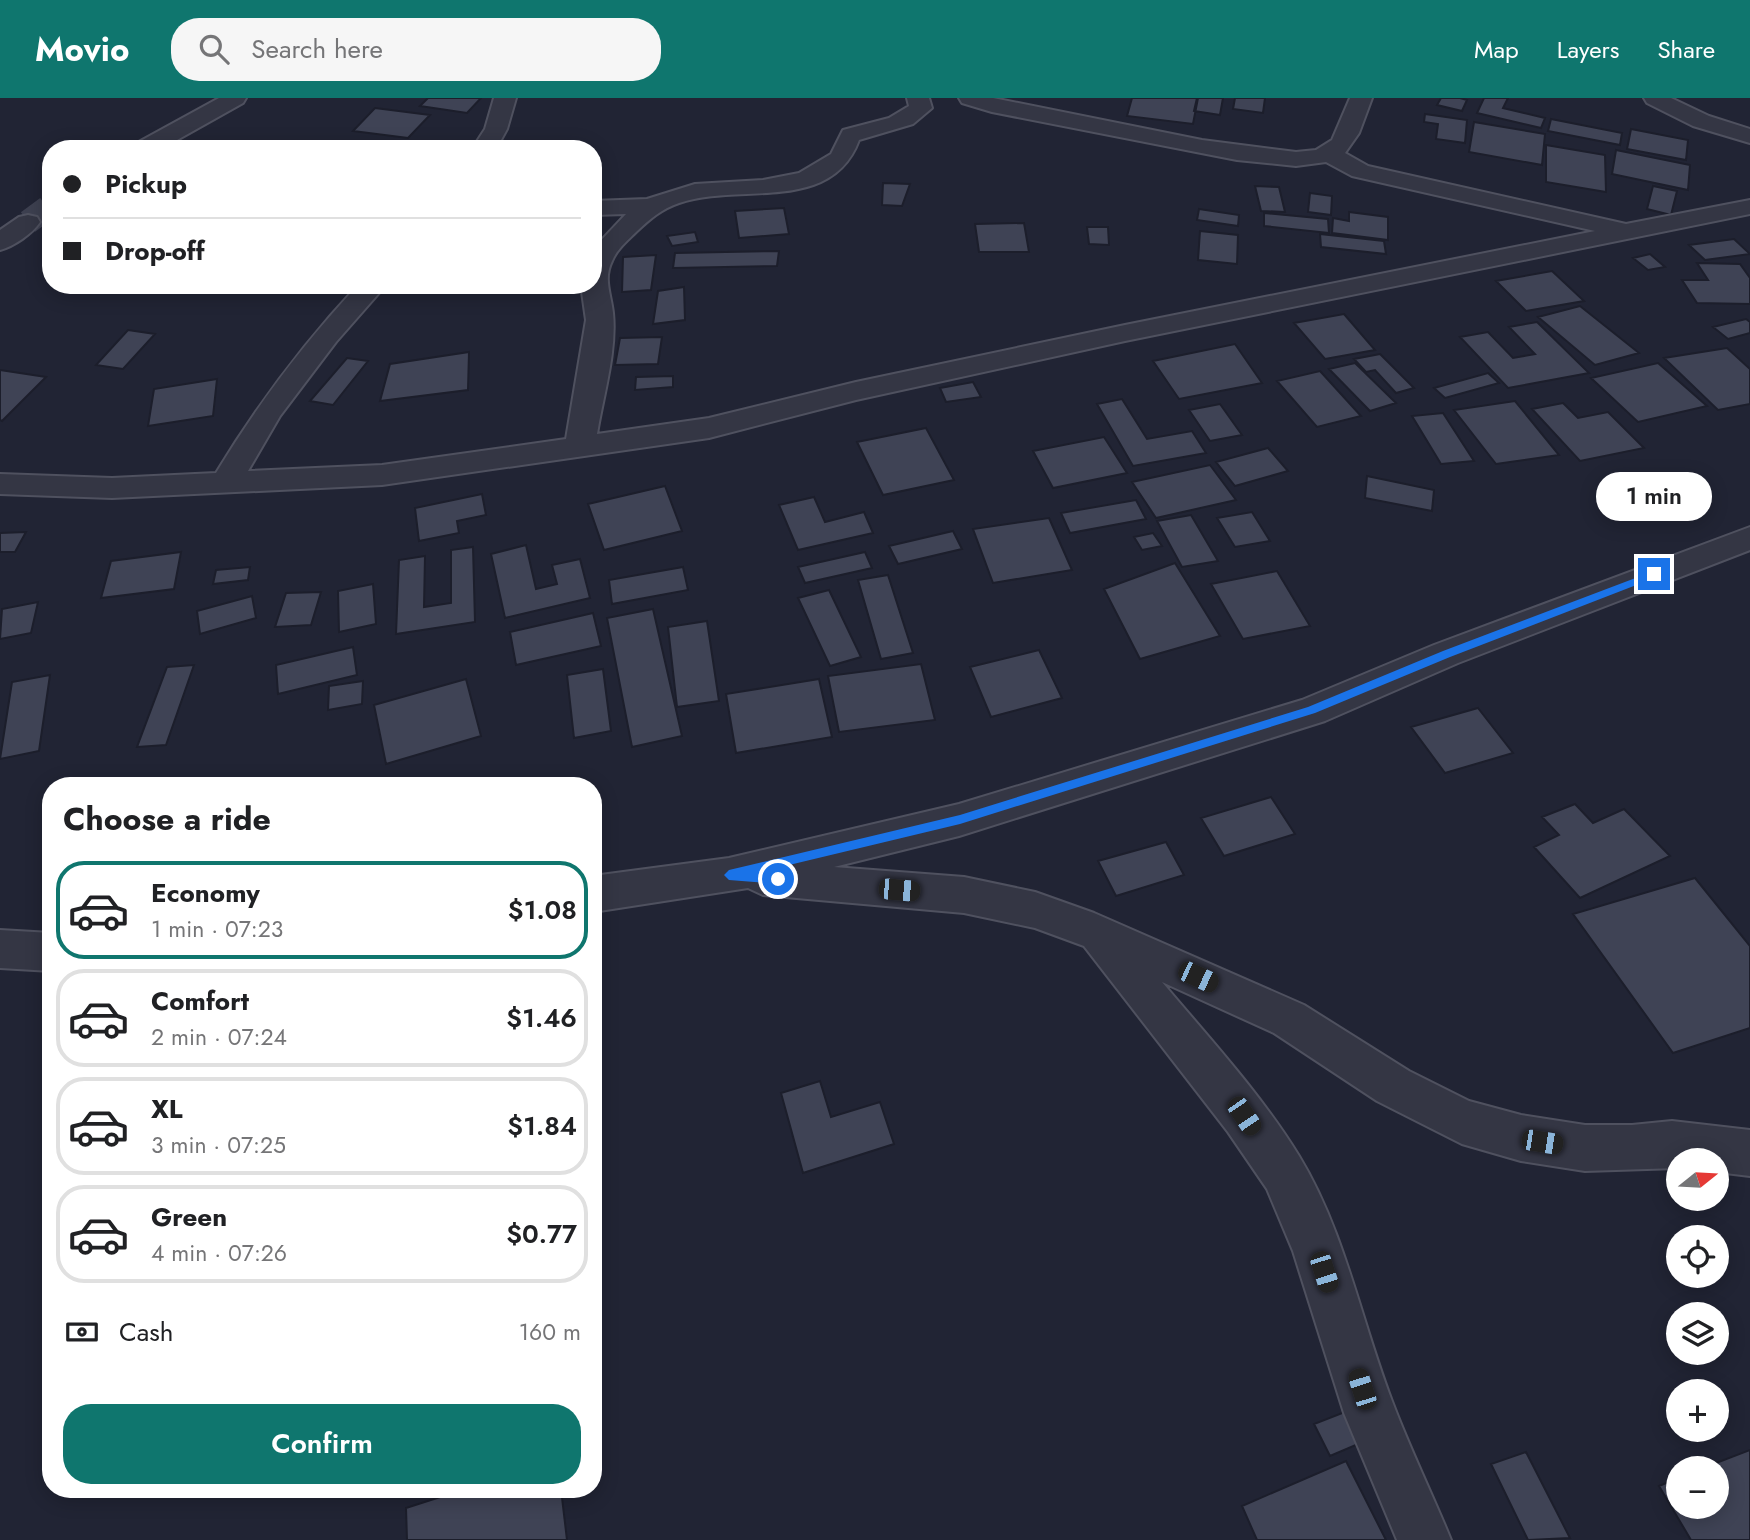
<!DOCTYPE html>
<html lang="en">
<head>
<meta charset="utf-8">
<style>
	:root { --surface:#fff; --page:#f6f6f6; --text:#202124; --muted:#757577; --line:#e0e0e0; --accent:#0f766e }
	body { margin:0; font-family:Jost,sans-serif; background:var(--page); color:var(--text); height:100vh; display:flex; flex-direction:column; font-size:26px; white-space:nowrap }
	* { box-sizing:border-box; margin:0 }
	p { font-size:23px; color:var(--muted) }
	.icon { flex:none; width:38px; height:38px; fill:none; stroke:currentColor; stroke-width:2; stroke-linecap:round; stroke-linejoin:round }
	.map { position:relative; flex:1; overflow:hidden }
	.drawer { position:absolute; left:42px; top:679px; width:560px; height:721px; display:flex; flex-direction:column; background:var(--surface); border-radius:28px; box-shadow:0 4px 18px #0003 }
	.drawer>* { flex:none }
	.hud { position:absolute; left:42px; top:42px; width:560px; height:154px; border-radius:28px; box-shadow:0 4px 18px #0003; display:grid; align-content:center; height:154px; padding:0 21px; background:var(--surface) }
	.needle { width:46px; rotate:72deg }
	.buttons { position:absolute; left:1666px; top:1050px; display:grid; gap:14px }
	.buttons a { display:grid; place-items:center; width:63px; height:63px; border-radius:50%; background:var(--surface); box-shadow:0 4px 18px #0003; font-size:35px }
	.end { position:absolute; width:32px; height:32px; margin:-16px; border:9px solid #1a73e8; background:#fff; box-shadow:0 0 0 4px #fff }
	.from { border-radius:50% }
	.bubble { position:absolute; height:49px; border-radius:24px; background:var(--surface); box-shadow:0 4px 18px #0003; font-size:23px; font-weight:600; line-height:49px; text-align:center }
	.car { position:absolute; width:21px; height:42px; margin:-21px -10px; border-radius:9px; box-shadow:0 0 5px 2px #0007; background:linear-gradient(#222 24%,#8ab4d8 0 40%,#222 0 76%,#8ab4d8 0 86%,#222 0) }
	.hud b { display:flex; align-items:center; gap:24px; height:66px; font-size:26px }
	.hud b+b { border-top:2px solid var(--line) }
	.hud i { width:18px; height:18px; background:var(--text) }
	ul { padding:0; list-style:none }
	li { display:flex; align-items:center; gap:21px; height:98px; margin:0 14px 10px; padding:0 7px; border:4px solid var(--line); border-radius:28px }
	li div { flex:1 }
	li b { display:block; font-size:26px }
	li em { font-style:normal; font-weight:600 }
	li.selected { border-color:var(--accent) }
	li>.icon { width:63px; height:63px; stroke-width:1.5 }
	h2 { padding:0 21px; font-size:32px; line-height:84px }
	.pay { display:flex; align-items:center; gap:18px; height:77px; padding:0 21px; font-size:26px }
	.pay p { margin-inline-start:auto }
	.primary-button { display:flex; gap:14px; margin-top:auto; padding:14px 21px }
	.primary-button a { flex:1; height:80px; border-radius:28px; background:var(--accent); color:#fff; font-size:28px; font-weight:600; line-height:80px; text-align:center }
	header { display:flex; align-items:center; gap:42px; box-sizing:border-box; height:98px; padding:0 35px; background:var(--accent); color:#fff }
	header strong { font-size:33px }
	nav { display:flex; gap:38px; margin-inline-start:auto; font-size:24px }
	.search { width:490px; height:63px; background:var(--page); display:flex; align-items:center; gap:18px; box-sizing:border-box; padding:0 24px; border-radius:28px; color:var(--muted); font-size:26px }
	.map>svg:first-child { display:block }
</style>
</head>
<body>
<header>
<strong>Movio</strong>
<div class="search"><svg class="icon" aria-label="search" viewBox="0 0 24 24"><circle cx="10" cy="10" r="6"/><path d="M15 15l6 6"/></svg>Search here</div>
<nav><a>Map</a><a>Layers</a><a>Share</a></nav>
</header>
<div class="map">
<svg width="1750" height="1442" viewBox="0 0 1750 1442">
	<rect width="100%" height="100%" fill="#212434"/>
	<!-- building -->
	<path fill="#3f4355" stroke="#1c1e2b" stroke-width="2" d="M428,0H481L467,15L420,8Z
		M1132,0H1198L1193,26L1127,18Z
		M1197,0H1223L1220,17L1194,13Z
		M1235,0H1265L1263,15L1233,11Z
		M1441,0H1460L1467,2L1462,13L1437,7Z
		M1484,0H1508L1503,10L1545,20L1541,30L1477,15Z
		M375,10L430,17L408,40L353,33Z
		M1425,16L1467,22L1465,45L1436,41L1438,26L1424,24Z
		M1551,21L1622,35L1620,47L1548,33Z
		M1474,24L1545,36L1542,67L1469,54Z
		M1631,31L1688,42L1686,62L1627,51Z
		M1546,47L1605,57L1606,94L1546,84Z
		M1616,52L1690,67L1688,92L1612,76Z
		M883,85L910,86L902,108L882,107Z
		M1255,88L1279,89L1285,114L1261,113Z
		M1653,88L1677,93L1671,117L1647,111Z
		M1310,95L1332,98L1331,117L1308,114Z
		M784,110L789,136L739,140L735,113Z
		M1199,111L1239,117L1238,128L1197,122Z
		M1349,114L1388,119V142L1332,135L1333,120L1349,123Z
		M1264,115L1328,121L1329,135L1264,128Z
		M1024,125L1029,154H979L975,126Z
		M1087,129H1108L1109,147L1089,146Z
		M1200,133L1238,137L1237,166L1198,162Z
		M695,134L698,144L672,148L667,138Z
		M1320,136L1384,143L1386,156L1321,149Z
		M1734,141L1750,156L1705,162L1689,147Z
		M779,153L777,168L673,170L675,155Z
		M1650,156L1665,169L1648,172L1633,160Z
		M656,157L651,192L622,194L623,159Z
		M1697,165L1740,166L1750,180V206L1697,205L1682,182H1708Z
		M1552,173L1584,203L1526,213L1496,183Z
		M684,189L685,222L653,226L658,193Z
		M1580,208L1639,255L1595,267L1538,219Z
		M1344,216L1375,252L1325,261L1294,225Z
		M1746,221L1750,224V235L1728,241L1713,229Z
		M1537,224L1589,275L1508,290L1460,239L1488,234L1513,260L1535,256L1509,229Z
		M128,232L155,236L123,271L96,267Z
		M662,239L658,266L615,267L620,240Z
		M1235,246L1262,285L1179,301L1153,263Z
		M1727,250L1750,271V306L1718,312L1664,260Z
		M469,254L468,292L380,303L390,266Z
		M1380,256L1414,290L1396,295L1375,272L1366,274L1354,261Z
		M347,260L368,263L333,307L310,303Z
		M1355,265L1396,305L1370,313L1329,271Z
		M1658,265L1707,308L1638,324L1591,280Z
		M0,272L46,279L2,323L0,322Z
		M1320,273L1361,318L1317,329L1277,283Z
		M1488,275L1499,285L1445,300L1434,290Z
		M673,278V289L635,292L636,279Z
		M217,281L213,318L148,328L154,291Z
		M973,284L981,299L946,304L940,290Z
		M1122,301L1147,341L1192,333L1206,355L1133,368L1097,306Z
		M1515,303L1559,357L1496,366L1454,312Z
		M1563,305L1578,320L1608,314L1644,350L1580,363L1532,311Z
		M1220,306L1242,337L1210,343L1189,312Z
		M1443,315L1474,363L1441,366L1412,318Z
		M926,330L954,382L883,397L857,344Z
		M1104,339L1127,375L1053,390L1033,353Z
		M1268,350L1288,373L1235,388L1216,364Z
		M1210,367L1236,402L1156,420L1132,384Z
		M1367,378L1434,392L1432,413L1365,400Z
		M665,388L682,433L604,452L588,406Z
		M482,396L486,417L457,423L459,435L419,443L415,410Z
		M814,399L825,424L864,414L873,435L798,452L779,407Z
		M1136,402L1146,421L1070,435L1061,415Z
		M1252,414L1270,443L1235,449L1217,420Z
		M1191,417L1218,463L1182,469L1157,423Z
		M1049,420L1072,472L993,485L973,431Z
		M953,433L962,451L898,466L889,448Z
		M26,434L15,454H0V435Z
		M1153,435L1162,448L1142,452L1134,439Z
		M526,447L536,491L557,486L552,467L580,461L590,500L505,520L491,456Z
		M473,449L475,524L396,536L399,462L425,458L424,509L451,505V452Z
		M181,454L174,491L101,500L111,463Z
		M865,454L872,470L805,485L798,469Z
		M1175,465L1220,538L1140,561L1104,491Z
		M250,469L248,482L213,486L216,472Z
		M683,469L688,492L612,506L609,482Z
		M1277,473L1310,528L1243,541L1211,486Z
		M888,477L913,555L881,561L858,482Z
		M373,486L376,526L339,534L338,493Z
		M829,492L861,559L830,568L798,500Z
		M321,494L311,527L275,529L286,495Z
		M252,498L256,520L200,536L197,513Z
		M38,504L31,535L0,541L2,511Z
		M653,511L682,638L632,649L607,520Z
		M593,515L601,548L516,567L510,534Z
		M707,523L719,603L677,609L668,529Z
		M353,549L357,577L278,596L276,567Z
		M1039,552L1062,600L991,619L970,569Z
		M921,566L935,622L839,634L828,578Z
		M194,567L166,647L137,649L167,569Z
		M603,571L611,633L574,640L567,577Z
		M50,577L39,653L0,661L12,584Z
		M466,581L481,638L386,666L374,607Z
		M819,581L832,639L736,655L726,596Z
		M363,583L362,606L328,612L329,588Z
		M1478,610L1513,655L1445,675L1411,629Z
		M1271,699L1295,736L1224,758L1201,720Z
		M1575,706L1593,725L1624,711L1670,758L1580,800L1534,749L1559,737L1542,719Z
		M1166,744L1184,777L1116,798L1098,763Z
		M1695,780L1750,848V930L1673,955L1573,816Z
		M820,983L831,1019L880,1004L894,1046L803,1075L781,995Z
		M1355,1310L1370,1341L1330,1358L1314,1326Z
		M1750,1352V1442H1691L1659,1388L1678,1380V1409H1717V1370H1703Z
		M1526,1354L1570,1440L1528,1442L1491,1366Z
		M1346,1363L1386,1442H1257L1242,1408Z
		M465,1391H561L567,1442H407L406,1410Z"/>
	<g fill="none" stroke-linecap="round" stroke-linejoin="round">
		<!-- minor-tunnel -->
		<path stroke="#3d4050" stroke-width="24" stroke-dasharray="24 12" stroke-linecap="butt" d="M28,124L51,107"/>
		<defs>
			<path id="minor" d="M219,0H246L243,5L161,51H132L135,46Z
				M494,0H516L507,31L496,51H472L485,31Z
				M907,0H929L932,10L913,26L859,42C831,117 739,84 679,105C661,111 650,121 636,134C627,143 617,151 612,163C603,181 611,196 613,215C617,254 603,298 597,336L709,320L856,284L1125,227L1595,133L1352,78L1326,64L1296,68L1237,62L992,14L962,5L959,0H993L1202,42L1296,54L1316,52L1332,42L1350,0H1372L1359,35L1345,55L1368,68L1626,126L1750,102V116L1125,243L856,302L709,340L382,387L112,400L0,396V376L112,380L216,375C258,306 303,246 358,187H386L336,244L280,318L248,373L382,367L566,341L586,222L581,187H593V151L626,116L593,117V103L647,101L695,86L763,82L799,75L831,56L843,32L889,20L909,8Z
				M1644,0H1671L1709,18L1750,31V45L1693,28L1647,5Z
				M28,117L37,119L40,124C32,136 14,148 0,152V132L19,119Z
				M1750,429V452L1458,565L1325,623L959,738L834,769L964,779L1035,794L1094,815L1304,907L1409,973L1469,1003L1521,1017L1585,1027H1632L1672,1023L1750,1032V1078L1717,1074V1062H1678V1070L1585,1073L1521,1063L1462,1046L1377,1003L1274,935L1162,884C1209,940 1261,996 1299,1058C1346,1135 1362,1228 1395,1311C1412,1355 1433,1398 1451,1442H1397L1344,1315L1293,1153L1267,1091L1228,1034L1084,848L1035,830L964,815L763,797L748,790L593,814V778L729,760L959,706L1302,602L1434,547Z
				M0,832L51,835V873L0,870Z"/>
		</defs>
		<!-- minor casing -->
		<use href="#minor" stroke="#4f515f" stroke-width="4"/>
		<!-- minor -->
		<use href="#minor" fill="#343644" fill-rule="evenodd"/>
	</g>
	<!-- route -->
	<path fill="#1a73e8" d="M1654,473L1658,476L1657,479L1450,559L1315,615L960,726L760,774L782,777V785L778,786L729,782L724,777L729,772L960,717L1308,609L1443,553Z"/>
</svg>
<div class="buttons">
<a><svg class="needle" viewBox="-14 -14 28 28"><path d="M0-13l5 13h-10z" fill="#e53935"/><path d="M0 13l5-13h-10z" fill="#757577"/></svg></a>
<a><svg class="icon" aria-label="locate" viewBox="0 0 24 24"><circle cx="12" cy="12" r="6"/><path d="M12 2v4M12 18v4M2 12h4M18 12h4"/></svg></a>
<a><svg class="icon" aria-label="layers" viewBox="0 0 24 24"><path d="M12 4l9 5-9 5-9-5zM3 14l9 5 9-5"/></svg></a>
<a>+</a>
<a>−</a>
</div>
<i class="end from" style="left:778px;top:781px"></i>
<i class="end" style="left:1654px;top:476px"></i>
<div class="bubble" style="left:1596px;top:374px;width:116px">1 min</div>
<i class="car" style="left:899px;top:792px;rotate:95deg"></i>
<i class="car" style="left:1198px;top:879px;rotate:115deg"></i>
<i class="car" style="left:1244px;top:1018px;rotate:146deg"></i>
<i class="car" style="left:1542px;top:1044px;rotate:99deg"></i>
<i class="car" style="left:1324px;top:1174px;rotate:162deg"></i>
<i class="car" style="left:1362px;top:1291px;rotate:342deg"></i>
<div class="hud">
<b><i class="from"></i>Pickup</b>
<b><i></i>Drop-off</b>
</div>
<section class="drawer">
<h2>Choose a ride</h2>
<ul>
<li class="selected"><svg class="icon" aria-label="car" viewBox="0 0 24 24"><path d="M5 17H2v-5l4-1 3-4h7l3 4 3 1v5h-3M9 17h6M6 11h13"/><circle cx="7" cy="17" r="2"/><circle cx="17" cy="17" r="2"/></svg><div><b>Economy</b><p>1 min · 07:23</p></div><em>$1.08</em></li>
<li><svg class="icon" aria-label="car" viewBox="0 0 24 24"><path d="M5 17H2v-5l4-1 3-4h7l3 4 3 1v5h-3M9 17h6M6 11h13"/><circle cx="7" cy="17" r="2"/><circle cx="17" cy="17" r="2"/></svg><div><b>Comfort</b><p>2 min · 07:24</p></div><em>$1.46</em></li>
<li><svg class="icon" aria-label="car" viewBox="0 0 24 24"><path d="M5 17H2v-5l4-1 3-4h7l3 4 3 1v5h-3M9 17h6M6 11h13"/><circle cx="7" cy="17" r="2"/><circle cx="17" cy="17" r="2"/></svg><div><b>XL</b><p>3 min · 07:25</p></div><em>$1.84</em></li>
<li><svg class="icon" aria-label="car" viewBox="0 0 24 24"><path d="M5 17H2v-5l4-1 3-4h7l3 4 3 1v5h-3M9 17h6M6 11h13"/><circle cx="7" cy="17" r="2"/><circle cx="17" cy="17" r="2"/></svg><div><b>Green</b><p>4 min · 07:26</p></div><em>$0.77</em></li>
</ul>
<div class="pay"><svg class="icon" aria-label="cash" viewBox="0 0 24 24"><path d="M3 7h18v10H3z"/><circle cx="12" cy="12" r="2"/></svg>Cash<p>160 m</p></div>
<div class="primary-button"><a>Confirm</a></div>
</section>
</div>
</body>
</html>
